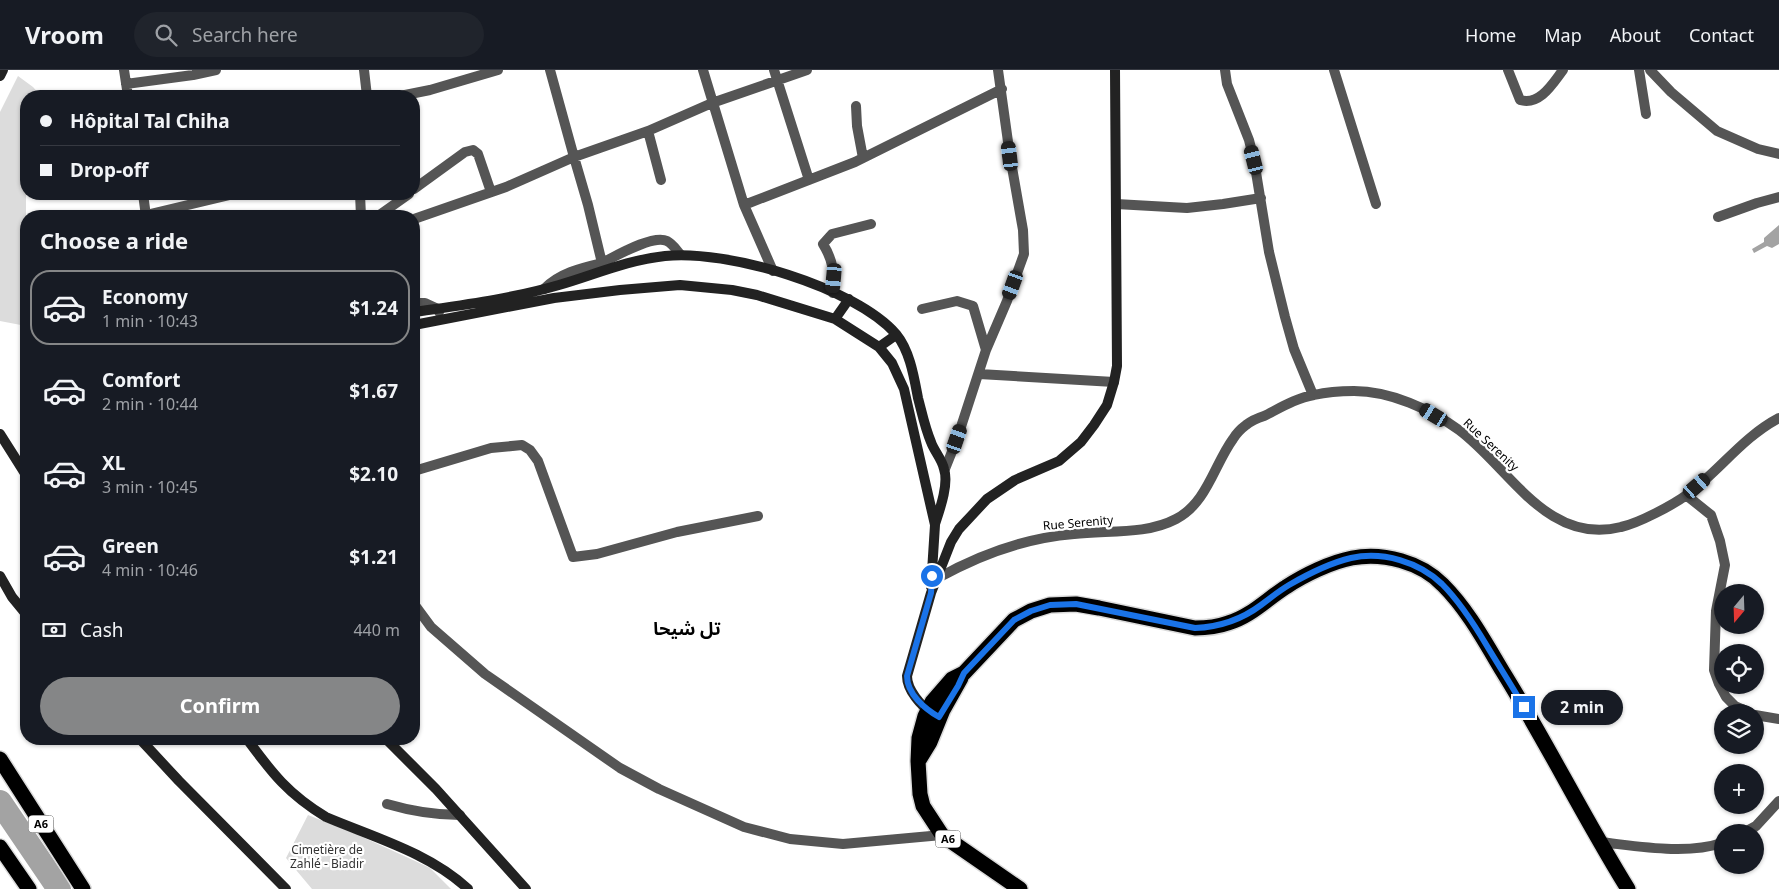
<!DOCTYPE html>
<html lang="en">
<head>
<meta charset="utf-8">
<style>
	:root { --surface:#171b24; --page:#20242c; --text:#f1f3f6; --muted:#9ea1a6; --line:#363941; --accent:#858687 }
	body { margin:0; font-family:"Noto Sans","Noto Sans Arabic",sans-serif; background:var(--page); color:var(--text); height:100vh; display:flex; flex-direction:column; font-size:19px; white-space:nowrap }
	* { box-sizing:border-box; margin:0 }
	p { font-size:16px; color:var(--muted) }
	.icon { flex:none; width:28px; height:28px; fill:none; stroke:currentColor; stroke-width:2; stroke-linecap:round; stroke-linejoin:round }
	.map { position:relative; flex:1; overflow:hidden }
	.drawer { position:absolute; left:20px; top:140px; width:400px; height:535px; display:flex; flex-direction:column; background:var(--surface); border-radius:20px; box-shadow:0 1px 4px #0004 }
	.drawer>* { flex:none }
	.top-card { position:absolute; left:20px; top:20px; width:400px; height:110px; border-radius:20px; box-shadow:0 1px 4px #0004; display:grid; align-content:center; height:110px; padding:0 20px; background:var(--surface) }
	.needle { width:32px; rotate:199deg }
	.fabs { position:absolute; left:1714px; top:514px; display:grid; gap:10px }
	.fabs a { display:grid; place-items:center; width:50px; height:50px; border-radius:50%; background:var(--surface); box-shadow:0 1px 4px #0004; font-size:25px }
	.end { position:absolute; width:22px; height:22px; margin:-11px; border:6px solid #1a73e8; background:#fff; box-shadow:0 0 0 2px #fff }
	.from { border-radius:50% }
	.bubble { position:absolute; height:35px; border-radius:18px; background:var(--surface); box-shadow:0 1px 4px #0004; font-size:16px; font-weight:700; line-height:35px; text-align:center }
	.car { position:absolute; width:15px; height:30px; margin:-15px -8px; border-radius:6px; box-shadow:0 0 4px 1px #0007; background:linear-gradient(#222 24%,#8ab4d8 0 40%,#222 0 76%,#8ab4d8 0 86%,#222 0) }
	.top-card b { display:flex; align-items:center; gap:18px; height:48px; font-size:19px }
	.top-card b+b { border-top:1px solid var(--line) }
	.top-card i { width:12px; height:12px; background:var(--text) }
	ul { padding:0; list-style:none }
	li { display:flex; align-items:center; gap:15px; height:75px; margin:0 10px 8px; padding:0 10px; border:2px solid transparent; border-radius:20px }
	li div { flex:1 }
	li b { display:block; font-size:19px }
	li em { font-style:normal; font-weight:700 }
	li.selected { border-color:var(--accent) }
	li>.icon { width:45px; height:45px; stroke-width:1.5 }
	h2 { padding:0 20px; font-size:22px; line-height:60px }
	.pay { display:flex; align-items:center; gap:12px; height:55px; padding:0 20px; font-size:19px }
	.pay p { margin-inline-start:auto }
	.cta { display:flex; gap:10px; margin-top:auto; padding:10px 20px }
	.cta a { flex:1; height:58px; border-radius:30px; background:var(--accent); color:#fff; font-size:20px; font-weight:700; line-height:58px; text-align:center }
	header { display:flex; align-items:center; gap:30px; box-sizing:border-box; height:70px; padding:0 25px; background:var(--surface); border-bottom:1px solid var(--line) }
	header strong { font-size:24px }
	nav { display:flex; gap:28px; margin-inline-start:auto; font-size:18px }
	.search { width:350px; height:45px; background:var(--page); display:flex; align-items:center; gap:12px; box-sizing:border-box; padding:0 18px; border-radius:28px; color:var(--muted); font-size:19px }
	.map>svg:first-child { display:block }
</style>
</head>
<body>
<header>
<strong>Vroom</strong>
<div class="search"><svg class="icon" aria-label="search" viewBox="0 0 24 24"><circle cx="10" cy="10" r="6"/><path d="M15 15l6 6"/></svg>Search here</div>
<nav><a>Home</a><a>Map</a><a>About</a><a>Contact</a></nav>
</header>
<div class="map">
<svg width="1779" height="819" viewBox="0 0 1779 819">
	<rect width="100%" height="100%" fill="#fff"/>
	<!-- green -->
	<path fill="#dcdcdc" d="M18,6L33,17L41,26H26V256L0,251V42Z
		M308,745L356,764L413,790L430,798L451,819H312L286,788Z"/>
	<!-- water -->
	<path fill="#a3a3a3" d="M1779,155V174L1772,178L1767,176L1754,183L1752,179L1764,172V168Z"/>
	<g fill="none" stroke-linecap="round" stroke-linejoin="round">
		<!-- river -->
		<path stroke="#a3a3a3" stroke-width="24" d="M0,732L59,819"/>
		<defs>
			<path id="highway" d="M0,689L83,819
				M919,690L930,672L943,640L961,608
				M0,777L29,819
				M1020,819L942,765L923,736L920,724L918,691L919,668L925,646L932,632L952,609L964,603L1014,550L1031,541L1050,535L1076,534L1099,538L1195,558C1206,558 1217,557 1228,553C1250,547 1267,529 1286,517C1304,505 1331,492 1352,488C1383,482 1421,492 1443,515C1468,540 1485,572 1503,602C1547,673 1584,748 1628,819"/>
		</defs>
		<!-- highway casing -->
		<use href="#highway" stroke="#dbdbdb" stroke-width="18"/>
		<!-- street -->
		<path stroke="#555" stroke-width="10" d="M124,0L128,26
			M364,0L367,26
			M703,0L744,135L773,201
			M774,0L809,110
			M1225,0L1227,14L1249,70L1254,90L1269,182L1285,247L1294,279L1313,325
			M1334,0L1376,134
			M1508,0L1520,30C1540,36 1553,13 1563,0
			M1639,0L1646,44
			M1650,0L1671,22L1717,61L1758,79L1779,84
			M126,14L193,5L216,0
			M400,26L430,20L498,0
			M856,36L857,56L863,88
			M648,61L661,110
			M414,119L465,82L473,80L478,84L491,122
			M143,124L146,146
			M360,124L361,146
			M1116,134L1187,138L1223,134L1261,128
			M744,135L855,92L1002,19
			M146,145L234,124
			M378,146L409,124
			M1718,147L1757,133L1779,127
			M414,149L506,117L574,87L550,0
			M602,193C616,186 653,164 667,171C673,174 677,181 681,185
			M544,219C559,203 581,198 602,193L588,135L574,87L648,61L712,33L807,0
			M833,223C835,204 833,190 823,174L832,164L871,154
			M414,233H425L438,239L439,242
			M922,239L957,231L973,236L986,280
			M979,304L1114,312
			M945,399L957,369L986,280L1007,231L1024,184L1023,160L1010,86L998,0
			M414,401L491,378L522,375L530,380L538,391L573,487L597,484L677,462L758,446
			M1686,425L1711,445L1720,471L1725,495L1716,541L1714,600L1719,614L1726,627L1735,636L1749,642
			M938,508C981,484 1024,468 1074,464C1107,460 1146,465 1176,449C1207,433 1214,395 1233,369C1236,364 1242,358 1246,355C1251,351 1258,348 1264,346C1280,338 1296,328 1314,325C1327,322 1341,321 1354,321C1390,321 1430,339 1459,360C1509,397 1547,476 1621,457C1639,453 1673,435 1688,424C1720,400 1743,367 1779,348
			M414,534L431,557L485,604L620,698L659,719L744,757L790,769L843,774L942,765
			M1755,645L1779,649
			M387,734C411,741 434,745 460,745
			M1745,762L1756,756L1779,731
			M1600,772C1637,776 1686,785 1722,773"/>
		<!-- secondary -->
		<path stroke="#222" stroke-width="10" d="M0,6L3,0
			M414,242C462,235 511,229 559,215C594,205 627,190 665,186C726,179 855,217 896,264C910,281 914,307 918,328C922,343 925,358 931,372C934,381 942,389 944,399C949,414 940,439 935,454
			M835,249L849,229
			M414,255L554,228L620,220L680,215L732,220L757,225L835,249L879,277L892,293L904,319L935,455L931,517
			M879,277L896,265
			M0,364L26,405
			M0,506L12,527L26,544
			M932,643C921,636 907,620 907,606L931,523L951,472L959,459L987,429L1015,410L1059,391L1081,372L1094,355L1107,335L1114,312L1117,296L1115,0
			M140,669L179,711L286,819
			M247,669C272,703 288,724 326,747C373,767 430,783 468,819
			M386,669L436,719L526,819"/>
		<!-- highway -->
		<use href="#highway" stroke="#000" stroke-width="15"/>
	</g>
	<g fill="none" stroke-linecap="round" stroke-linejoin="round">
		<!-- route -->
		<path stroke="#1a73e8" stroke-width="6" d="M932,506L931,523L907,606C907,624 925,639 939,647L958,616L964,603L1014,550L1031,541L1050,535L1076,534L1195,558C1220,557 1241,550 1261,535C1270,528 1279,521 1289,515C1308,504 1330,493 1351,488C1383,481 1419,492 1442,514C1460,532 1474,554 1487,576C1499,596 1512,616 1524,637"/>
	</g>
	<g text-anchor="middle" stroke-width="4.5" stroke-linejoin="round" paint-order="stroke">
		<!-- shield labels -->
		<g fill="#fff" stroke="#4c4c4c" stroke-width="1">
			<rect x="28.5" y="745.5" width="25" height="17" rx="4"/>
			<rect x="935.5" y="760.5" width="25" height="17" rx="4"/>
		</g>
		<g font-size="11" font-weight="bold" fill="#000">
			<text x="41" y="758">A6</text>
			<text x="948" y="773">A6</text>
		</g>
		<!-- street labels -->
		<g font-size="12" fill="#000" stroke="#fff">
			<text transform="translate(1491 375) rotate(43)" y="4">Rue Serenity</text>
			<text transform="translate(1078 453) rotate(-5)" y="4">Rue Serenity</text>
		</g>
		<!-- park labels -->
		<g font-size="12" fill="#333" stroke="#fff">
			<text x="327" y="784">Cimetière de<tspan x="327" dy="14">Zahlé - Biadir</tspan></text>
		</g>
		<!-- district labels -->
		<g font-size="18" font-weight="bold" fill="#000" stroke="#fff">
			<text x="687" y="565">تل شيحا</text>
		</g>
	</g>
</svg>
<div class="fabs">
<a><svg class="needle" viewBox="-14 -14 28 28"><path d="M0-13l5 13h-10z" fill="#e53935"/><path d="M0 13l5-13h-10z" fill="#9ea1a6"/></svg></a>
<a><svg class="icon" aria-label="locate" viewBox="0 0 24 24"><circle cx="12" cy="12" r="6"/><path d="M12 2v4M12 18v4M2 12h4M18 12h4"/></svg></a>
<a><svg class="icon" aria-label="layers" viewBox="0 0 24 24"><path d="M12 4l9 5-9 5-9-5zM3 14l9 5 9-5"/></svg></a>
<a>+</a>
<a>−</a>
</div>
<i class="end from" style="left:932px;top:506px"></i>
<i class="end" style="left:1524px;top:637px"></i>
<div class="bubble" style="left:1541px;top:620px;width:82px">2 min</div>
<i class="car" style="left:1010px;top:86px;rotate:353deg"></i>
<i class="car" style="left:1254px;top:90px;rotate:346deg"></i>
<i class="car" style="left:834px;top:208px;rotate:185deg"></i>
<i class="car" style="left:1013px;top:215px;rotate:200deg"></i>
<i class="car" style="left:1434px;top:345px;rotate:301deg"></i>
<i class="car" style="left:957px;top:369px;rotate:19deg"></i>
<i class="car" style="left:1697px;top:416px;rotate:49deg"></i>
<div class="top-card">
<b><i class="from"></i>Hôpital Tal Chiha</b>
<b><i></i>Drop-off</b>
</div>
<section class="drawer">
<h2>Choose a ride</h2>
<ul>
<li class="selected"><svg class="icon" aria-label="car" viewBox="0 0 24 24"><path d="M5 17H2v-5l4-1 3-4h7l3 4 3 1v5h-3M9 17h6M6 11h13"/><circle cx="7" cy="17" r="2"/><circle cx="17" cy="17" r="2"/></svg><div><b>Economy</b><p>1 min · 10:43</p></div><em>$1.24</em></li>
<li><svg class="icon" aria-label="car" viewBox="0 0 24 24"><path d="M5 17H2v-5l4-1 3-4h7l3 4 3 1v5h-3M9 17h6M6 11h13"/><circle cx="7" cy="17" r="2"/><circle cx="17" cy="17" r="2"/></svg><div><b>Comfort</b><p>2 min · 10:44</p></div><em>$1.67</em></li>
<li><svg class="icon" aria-label="car" viewBox="0 0 24 24"><path d="M5 17H2v-5l4-1 3-4h7l3 4 3 1v5h-3M9 17h6M6 11h13"/><circle cx="7" cy="17" r="2"/><circle cx="17" cy="17" r="2"/></svg><div><b>XL</b><p>3 min · 10:45</p></div><em>$2.10</em></li>
<li><svg class="icon" aria-label="car" viewBox="0 0 24 24"><path d="M5 17H2v-5l4-1 3-4h7l3 4 3 1v5h-3M9 17h6M6 11h13"/><circle cx="7" cy="17" r="2"/><circle cx="17" cy="17" r="2"/></svg><div><b>Green</b><p>4 min · 10:46</p></div><em>$1.21</em></li>
</ul>
<div class="pay"><svg class="icon" aria-label="cash" viewBox="0 0 24 24"><path d="M3 7h18v10H3z"/><circle cx="12" cy="12" r="2"/></svg>Cash<p>440 m</p></div>
<div class="cta"><a>Confirm</a></div>
</section>
</div>
</body>
</html>
